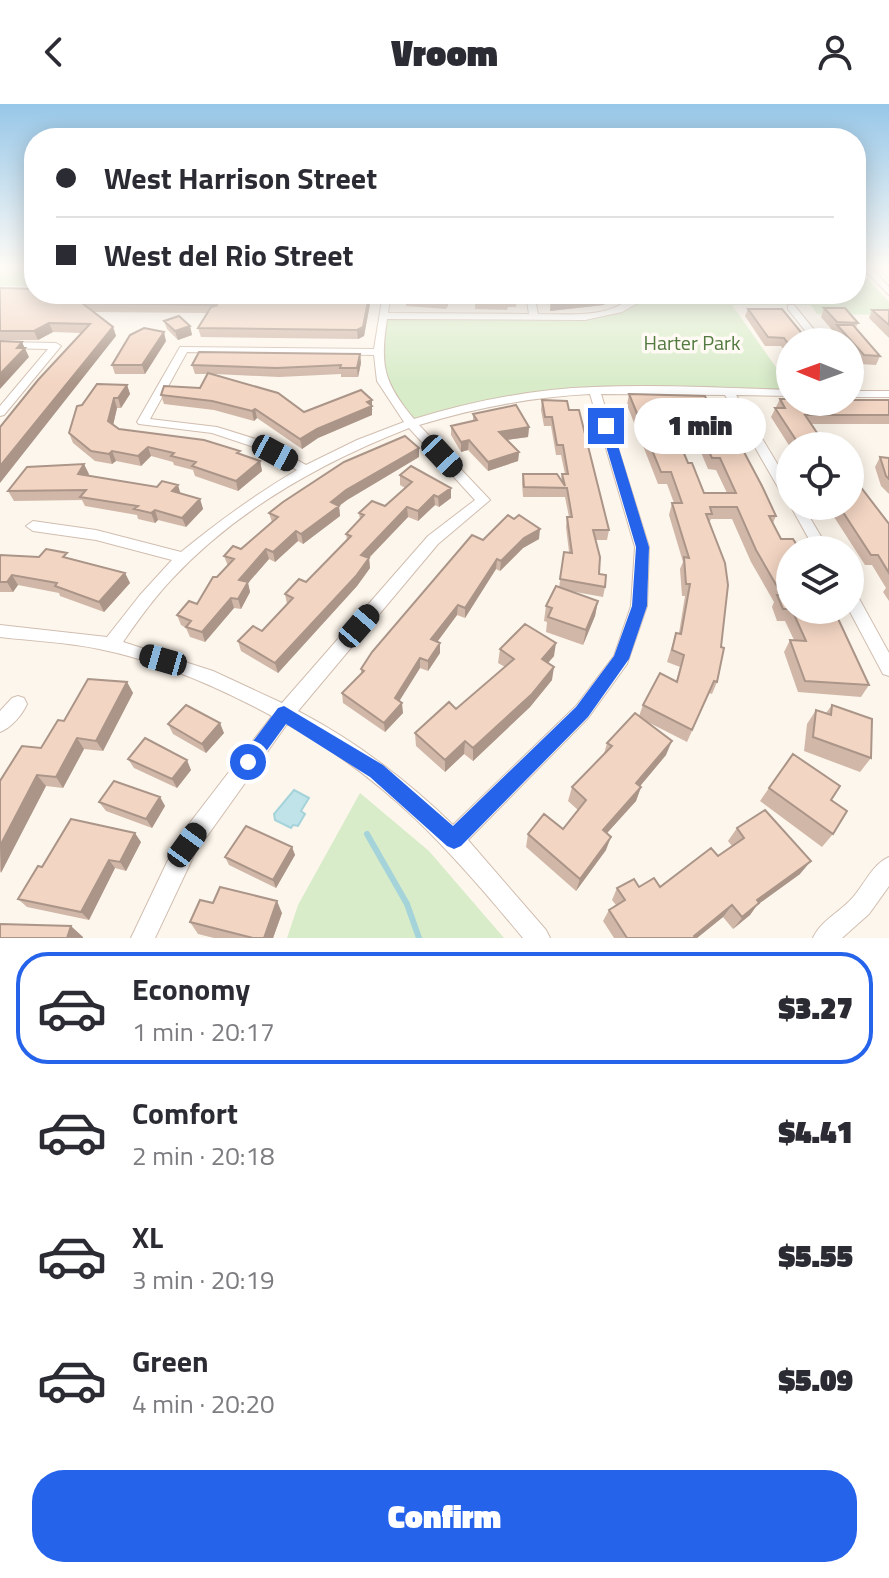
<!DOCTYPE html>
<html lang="en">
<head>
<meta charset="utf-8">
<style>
	:root { --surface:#fff; --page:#f2f2f3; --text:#2b2b33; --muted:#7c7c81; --line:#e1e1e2; --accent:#2563eb }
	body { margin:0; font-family:"Titillium Web",sans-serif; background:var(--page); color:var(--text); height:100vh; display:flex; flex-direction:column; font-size:30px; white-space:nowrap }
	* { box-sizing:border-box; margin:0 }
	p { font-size:26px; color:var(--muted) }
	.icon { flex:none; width:44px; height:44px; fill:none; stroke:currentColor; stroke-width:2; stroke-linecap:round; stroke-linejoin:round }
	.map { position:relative; height:834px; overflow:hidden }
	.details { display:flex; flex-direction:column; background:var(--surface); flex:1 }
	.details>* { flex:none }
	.top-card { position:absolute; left:24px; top:24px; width:842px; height:176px; border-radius:32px; box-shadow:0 4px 20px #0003; display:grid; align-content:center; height:176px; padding:0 32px; background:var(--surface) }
	.needle { width:52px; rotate:271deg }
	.tools { position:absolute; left:776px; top:224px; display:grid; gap:16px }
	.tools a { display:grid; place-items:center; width:88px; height:88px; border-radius:50%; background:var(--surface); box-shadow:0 4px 20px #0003; font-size:40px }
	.end { position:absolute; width:36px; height:36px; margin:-18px; border:10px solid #2563eb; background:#fff; box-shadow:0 0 0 4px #fff }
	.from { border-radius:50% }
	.bubble { position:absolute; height:56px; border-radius:28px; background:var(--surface); box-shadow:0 4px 20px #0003; font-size:26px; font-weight:800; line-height:56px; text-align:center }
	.car { position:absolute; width:24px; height:48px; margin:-24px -12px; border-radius:10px; box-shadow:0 0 6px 2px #0007; background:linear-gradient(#222 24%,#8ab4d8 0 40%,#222 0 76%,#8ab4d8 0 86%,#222 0) }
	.top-card b { display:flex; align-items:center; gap:28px; height:76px; font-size:30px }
	.top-card b+b { border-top:2px solid var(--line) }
	.top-card i { width:20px; height:20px; background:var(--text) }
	ul { padding:14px 0 0; list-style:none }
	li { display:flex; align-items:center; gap:24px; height:112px; margin:0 16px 12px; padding:0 16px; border:4px solid transparent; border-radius:32px }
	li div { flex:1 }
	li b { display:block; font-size:30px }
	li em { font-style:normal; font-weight:800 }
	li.active { border-color:var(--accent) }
	li>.icon { width:72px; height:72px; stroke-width:1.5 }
	.action { display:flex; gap:16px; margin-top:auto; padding:16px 32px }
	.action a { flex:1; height:92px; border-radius:32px; background:var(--accent); color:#fff; font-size:32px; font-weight:800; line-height:92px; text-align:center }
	header { display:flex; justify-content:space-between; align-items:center; height:104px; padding:0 32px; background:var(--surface); font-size:36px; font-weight:800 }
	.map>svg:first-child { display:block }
</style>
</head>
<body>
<header><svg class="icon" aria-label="back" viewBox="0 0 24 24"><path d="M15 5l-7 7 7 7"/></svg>Vroom<svg class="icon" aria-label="person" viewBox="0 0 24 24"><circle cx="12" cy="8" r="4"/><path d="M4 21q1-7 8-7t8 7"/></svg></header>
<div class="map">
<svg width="889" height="834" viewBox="0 0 889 834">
	<rect width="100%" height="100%" fill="#fdf6ec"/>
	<!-- green -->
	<path fill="#d8ecc9" d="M0,163H34V182H0Z
		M856,163L889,198V211L817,210L811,201H732L790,283V289L563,288L411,318L383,281V212H599L635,200L649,190H856Z
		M360,689L429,747L504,834H287L298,801Z"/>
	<!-- water -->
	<path fill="#bfe3e8" stroke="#a5d3da" stroke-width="2" d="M294,686L309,694L301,707L305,710L298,722L293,721L291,724L275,716L274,710Z"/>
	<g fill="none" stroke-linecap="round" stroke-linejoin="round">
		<!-- stream -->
		<path stroke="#a5d3da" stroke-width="6" d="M367,730L407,800L419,834"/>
		<defs>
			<path id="minor" d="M862,163H871L889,183V191Z
				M383,190H391L388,209L529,210L526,190H534L538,210C560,210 583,212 604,207C621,203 636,190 653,190L622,208L585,216L387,215C380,261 383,278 414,315C473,297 533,285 594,283C659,280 725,284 790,286V292L736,291L790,381V396L783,392L725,291L601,290L649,443L647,502L627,560L588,614L468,736L546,826L550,834H523C451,747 388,676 287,620L195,749L155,834H131L179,733L272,612C218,583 159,557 99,545C66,538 33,537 0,533V521L107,533L140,491L172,456L96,436L33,427L26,422L33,417L96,426L181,448C218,418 256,390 297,366L254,343L212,329L139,320L137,318L180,243L374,245ZM187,248L374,251L377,277L404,318L357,336L306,361L262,337L217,323L150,315ZM590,290L635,443L631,502L614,552L576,602L453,721C407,676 355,637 298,607L438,440L490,396L419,321C475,304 531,293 590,290ZM409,324L475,396L428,432L282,599L213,567L123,538C138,516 154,494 172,475C237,405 322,358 409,324Z
				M788,201H794L824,238H814L788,205Z
				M0,238L56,239L61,242L4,311L0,312V302L48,245L0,244Z
				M850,287H889V293H850Z
				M790,401L803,402L829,446H815Z
				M850,487L856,489L889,549V572L883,570L849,506Z
				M18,592L24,594L27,600C22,611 11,624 0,628V607L12,594Z
				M889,753V782L869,810L842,834H813C821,816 842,807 854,792C865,779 873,760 889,753Z"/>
		</defs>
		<!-- minor casing -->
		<use href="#minor" stroke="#d1beb0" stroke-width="2"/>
		<!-- minor -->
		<use href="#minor" fill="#fff" fill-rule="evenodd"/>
	</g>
	<!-- wall -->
	<path fill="#d1b7a8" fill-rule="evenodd" d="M0,184L370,200L364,232L358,235L201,233L198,224L207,209L93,208L113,223L116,232L82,229L53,228L38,236H0Z
		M475,190L517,195L516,203H508L507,206L475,205Z
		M547,190H623L603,201L550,207V200L547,197Z
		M406,193L448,194V202L446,205L406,202Z
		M824,204L858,219L856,223L880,252L876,261L860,260L850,248V238H841L834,229L835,227H833L821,213Z
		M748,205L790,238V254L781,242H765L745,212Z
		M872,206H889V234L869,214Z
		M164,217L190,222L192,231L178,236L167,225Z
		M166,237L145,270H115L112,261Z
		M360,250L361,259L358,273H341V270L279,273L215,270L304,308L373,305L372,306V311L318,334L302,345L257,314L254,317L214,306L164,300L161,291L200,284L207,270H195L192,261Z
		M127,281L130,290L121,304H117L113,321L119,325L240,350L260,357L262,367L238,387L195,372L193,366L174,361L173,358L151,352L141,362L116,357L112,360L95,357L73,339L69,329L82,301Z
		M629,290L705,292L776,412L773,419L781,435L790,446V506H834L869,581L861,593L798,588L784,548L790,536H794L785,517H777L772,503L774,498L751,458L732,415H711L709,419L717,578L712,590L709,589L687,638L642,615L666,651L640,682L641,683L636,697L607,729L606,746L576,787L526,743L528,730L563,725L578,706L568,697L572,683L604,650L607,639L639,612L643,601L676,577L680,563L667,558L676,529H679L685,492H682L680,465L683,458L669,411L672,399H674L667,380H658L627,301ZM680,339H697L708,365L716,366L727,389H704L688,359Z
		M780,295L889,296V320H811L826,342L790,343L771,313Z
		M542,296L569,306L609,426L607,436H595L599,470L605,483L603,493L570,487L598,497L595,512L583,541L546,528L547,518L544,517L546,502L559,484L564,448H569L566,423L567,413H569L565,393H523L522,379L523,370L561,377L562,370H565L561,351H556L551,322H544L541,306Z
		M473,310L529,323L528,333L507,336L519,348L518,357L488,367L468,346L461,348L451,331V322L473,317Z
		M419,353L347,396L339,402L340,412L303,440L298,437L275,458L269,455L248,479L250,488L241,505L234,504L205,538L190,533L186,524L181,521L177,511L197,500L228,462L224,452L241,445L272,418L269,409Z
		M880,353L889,354V390L881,382L875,363Z
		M89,370L88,372L181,390L200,395L203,405L186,423L158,416L155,419L138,415L137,411L85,402L82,396L14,397L8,387Z
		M400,371L451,384V394L439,403L435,401L418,417L408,413L369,454L370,464L357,482L278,569L241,547L238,537L262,527L287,500L285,490L306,478L347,436L346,430L360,416L359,409L385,402L405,384L400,381Z
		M827,402H850L889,420V497L883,488L886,484L872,461H865Z
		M539,435L523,444L500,467L496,465L465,514L457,511L437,538L440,539V549L428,567L420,564L399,597L403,609L385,628L343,599L342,589L361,570V565L483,436Z
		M0,451L70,454L125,469L130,479L104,508L60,492L59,489L18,481L13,488H0Z
		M500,545L554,552L548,559L552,576L530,603L473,657L464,650L445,668L416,642L415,629L456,605L505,563L498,559Z
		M127,578L133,589L103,647L84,645L63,684L46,682L0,769V677L41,644L64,617Z
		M832,601L871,654L860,668L804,647L807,620L816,606L826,609Z
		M168,620L224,629L206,649L173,630Z
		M128,655L191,666L177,684L134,664Z
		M769,684L831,696L833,730L822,743L760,697Z
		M160,693L165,702L152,724L106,707L99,698Z
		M737,724L800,770L757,801L750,811L733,825L723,813L697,834H614L603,817L609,806L616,801L612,796L617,784L660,783L718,752L732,742L728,737Z
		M141,738L126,767L115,764L89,816L27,803L18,795L42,763Z
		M292,743L295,751L276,784L229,761L225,753Z
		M213,799L282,809L273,834H214L198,830L190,818Z"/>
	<!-- shaded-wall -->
	<path fill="#aa9588" d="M609,190H623L603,201L550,207L551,199Z
		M369,192L370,200L364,232L358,235L357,226Z
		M49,219L53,228L38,236L34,227Z
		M190,222L192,231L178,236L175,227Z
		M113,223L116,232L0,379V362Z
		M164,228L166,237L145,270L142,261Z
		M22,238L29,253L0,285V270L17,244Z
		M360,250L361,259L358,273L357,264Z
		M127,281L130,290L121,304L118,294Z
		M114,294L117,304L112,326L108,317Z
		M372,296V311L318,334L302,345L300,335L317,325Z
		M255,305L257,314L254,317L252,307Z
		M529,323L528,333L498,337L499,328Z
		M469,336L468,346L461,348V338Z
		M148,343L151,352L141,362L138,352Z
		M419,344V353L347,396L339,402L340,412L303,440L301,430L331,398L346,386Z
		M112,347L116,357L112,360L109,350Z
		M519,348L518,357L488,367V358Z
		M260,357L262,367L238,387L236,377Z
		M84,360L89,370L82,380L78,370Z
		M178,381L181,391L172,387Z
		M451,384V394L439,403L438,393Z
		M434,391L435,401L418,417V407Z
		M200,395L203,405L186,423L182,414Z
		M407,403L408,413L362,461L361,451Z
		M155,406L158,416L155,419L151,409Z
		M540,425L539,435L523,444L500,467L501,457L524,434Z
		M296,427L298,437L275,458L273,448Z
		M266,445L269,455L248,479L250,488L241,505L238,495L239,476Z
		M369,454L370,464L357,482L278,569L275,559Z
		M497,455L496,465L465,514V504Z
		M125,469L130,479L104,508L99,498Z
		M12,471L18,481L13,488L7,478Z
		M231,494L234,504L205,538L202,528Z
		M598,497L595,512L583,541L586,526Z
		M458,501L457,511L432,545L431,535Z
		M440,539V549L428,567V557Z
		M556,539L554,552L540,568L542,555Z
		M420,554V564L395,604V594Z
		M554,563L552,576L530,603L473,657V644Z
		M127,578L133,589L103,647L96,637Z
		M402,599L403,609L385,628L384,619Z
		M220,619L224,629L206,649L202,640Z
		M77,634L84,645L63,684L56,673Z
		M465,637L464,650L445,668V656Z
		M672,637L666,651L631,693L636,679Z
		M187,656L191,666L177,684L172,675Z
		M37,671L46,682L1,769L0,742Z
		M641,683L636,697L598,739L603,726Z
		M160,693L165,702L152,724L146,715Z
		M135,729L141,738L126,767L120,758Z
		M611,733L606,746L576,787L580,775Z
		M292,743L295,751L276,784L273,776Z
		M109,756L115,764L89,816L81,808Z
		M811,757L800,770L757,801L750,811L733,825L757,796Z
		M277,797L282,809L273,834H264Z
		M732,801L723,813L697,834H692Z
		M71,822L83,833V834H67Z"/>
	<!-- building -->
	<path fill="#f3d5c3" stroke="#aa9588" stroke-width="2" fill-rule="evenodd" d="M0,184L34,185V190H358L369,192L363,223L357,226L198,224L211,203L218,201L82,199L113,223L0,362V323L38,276L90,220L49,219L34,227H0Z
		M406,190H447L448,194L446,197L406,193Z
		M475,190H516L517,195L508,194V198L476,197Z
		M549,190H609L605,192L551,199L555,195Z
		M824,204H845L858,219L837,218Z
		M748,205H782L809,238H790V242L784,234L768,233Z
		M872,206H889V221Z
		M179,212L190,222L175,227L164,217Z
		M837,221H853L880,252L864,251Z
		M144,224L164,228L142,261H112L130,231Z
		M0,237L22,238L17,244H25L0,270Z
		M199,248L360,250L357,264H340L341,261L277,264L192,261Z
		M208,269L278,289L304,308L361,286L372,296L367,298L372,302L317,325L300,335L255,305L252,307L212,297L161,291L164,282L200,284Z
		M97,280L127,281L118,294H114L108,317L119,325L204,336L240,347L237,349L260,357L236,377L192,362L196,358L171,352L174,349L148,343L138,352L112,347L109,350L91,347L69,329L77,302L82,301Z
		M629,290L705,292L708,299H718L762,382L776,412H769L781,435H793L800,446H790V505H783L777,491H782L756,446L737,403H710L712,410H706L725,459L728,481L721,543L724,544L717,578L714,577L692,626L643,601L660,569L677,578L684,551L672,546L676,529L681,530L690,480H686L684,453L689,454L672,399H682L671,368H661ZM675,328H700L712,354H720L736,389H704L692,359H688Z
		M780,295H790V298H850V296H889V311H805L826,342H800L775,304H785Z
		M542,296L567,297L569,306H579L609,426H593L600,453L599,470L606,471L605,483L560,475L564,448L572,449L567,413H572L567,384L524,383L523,370H557L565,382L562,370H568L563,341H557L552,313H545Z
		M516,301L529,323L499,328L519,348L488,358L469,336L461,338L451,322L477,316L473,310Z
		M405,332L419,344L346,386L331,398L339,402L301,430L296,427L273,448L266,445L239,476L248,478L238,495L231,494L202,528L186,523L191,517L177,511L189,497L197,500L213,473H217L234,455L224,452L233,442L241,445L278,413L269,409L283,398L344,358Z
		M880,353L889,354V375L886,372Z
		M84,360L78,370L157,383L162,377L178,381L172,387L200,395L182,414L155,406L151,409L134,405L138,402L80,393L86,386L8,387L27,363Z
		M411,362L451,384L438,393L434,391L418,407L407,403L361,451L369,454L356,472L275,559L238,537L253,522L262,527L293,494L285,490L299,475L306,478L351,432L346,430L364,411L359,409L372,397L385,402L412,378L400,371Z
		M850,369L889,420V469L878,451H871L839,402H850Z
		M508,411L514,415L519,411L540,425L524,434L501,457L497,455L465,504L458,501L431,535L440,539L428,557L420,554L395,594L402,599L384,619L342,589L364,567L361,565L372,548L472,431L483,436Z
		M46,445L67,449L63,453L125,469L99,498L55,482L57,479L12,471L7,478H0V451L39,453Z
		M556,482L598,497L586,526L548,513L552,504L546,502Z
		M792,506H834L869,581L805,577L790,536L806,537Z
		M525,520L556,539L542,555L554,563L532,590L473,644L465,637L445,656L415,629L449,598L456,605L514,555L500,545Z
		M88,575L127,578L96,637L77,634L56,673L37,671L0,742V677L22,642L41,644L58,616L64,617Z
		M186,601L220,619L202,640L168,620Z
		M832,601L872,615L871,654L813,633L816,606L831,611Z
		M635,609L672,637L636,679L641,683L603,726L611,733L580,775L528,730L544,710L563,725L586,696L572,683L612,642L607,639Z
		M145,634L187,656L172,675L128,655Z
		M793,650L840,682L831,696L847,707L833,730L769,684Z
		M114,677L160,693L146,715L99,698Z
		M765,706L811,757L757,796L759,799L742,813L732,801L694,832L695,834H627L609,806L625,796L617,784L634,775L639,783L654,774L660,783L711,744L718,752L744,734L737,724Z
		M71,715L135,729L120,758L109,756L81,808L18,795L38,762L42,763Z
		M246,722L292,743L273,776L225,753Z
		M220,783L277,797L264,834H253L190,818L200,796L213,799Z
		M0,820L71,822L67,834H0Z"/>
	<!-- sky -->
	<linearGradient id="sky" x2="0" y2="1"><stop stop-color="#97c7e8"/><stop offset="0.58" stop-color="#fefbf6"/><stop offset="1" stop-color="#fefbf6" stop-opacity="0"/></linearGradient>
	<rect width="889" height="280" fill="url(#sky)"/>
	<!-- route -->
	<path fill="#2563eb" d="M606,319L612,322L649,443L647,502L629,555L588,613L461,742L454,745L447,742L370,673L286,620L254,664L248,666L242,664L239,658L242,652L278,604L284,602L383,661L453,722L576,603L614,552L632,502L636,443L600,322Z"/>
	<g text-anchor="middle" stroke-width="7" stroke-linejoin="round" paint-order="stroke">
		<!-- far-park labels -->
		<g font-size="20" fill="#537a41" stroke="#fffaf3">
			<text x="692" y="246">Harter Park</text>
		</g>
	</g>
</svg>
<div class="tools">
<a><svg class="needle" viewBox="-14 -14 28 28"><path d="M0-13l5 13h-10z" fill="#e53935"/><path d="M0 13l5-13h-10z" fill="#7c7c81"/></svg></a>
<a><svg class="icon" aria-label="locate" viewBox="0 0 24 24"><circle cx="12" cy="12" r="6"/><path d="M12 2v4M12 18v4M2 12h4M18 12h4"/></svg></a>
<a><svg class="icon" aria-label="layers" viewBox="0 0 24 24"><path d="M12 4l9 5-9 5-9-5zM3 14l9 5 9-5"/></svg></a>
</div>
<i class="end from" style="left:248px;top:658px"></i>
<i class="end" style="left:606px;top:322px"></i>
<div class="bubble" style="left:634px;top:294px;width:132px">1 min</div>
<i class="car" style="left:275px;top:349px;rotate:118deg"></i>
<i class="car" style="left:442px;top:352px;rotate:137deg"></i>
<i class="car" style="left:359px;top:522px;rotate:41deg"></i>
<i class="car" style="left:163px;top:556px;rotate:286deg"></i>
<i class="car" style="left:187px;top:741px;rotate:36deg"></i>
<div class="top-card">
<b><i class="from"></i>West Harrison Street</b>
<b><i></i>West del Rio Street</b>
</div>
</div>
<section class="details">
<ul>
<li class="active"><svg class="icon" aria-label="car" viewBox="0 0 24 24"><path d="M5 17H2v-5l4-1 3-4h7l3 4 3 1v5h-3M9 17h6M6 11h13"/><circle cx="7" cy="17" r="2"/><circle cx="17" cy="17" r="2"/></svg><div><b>Economy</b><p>1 min · 20:17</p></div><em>$3.27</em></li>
<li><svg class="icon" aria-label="car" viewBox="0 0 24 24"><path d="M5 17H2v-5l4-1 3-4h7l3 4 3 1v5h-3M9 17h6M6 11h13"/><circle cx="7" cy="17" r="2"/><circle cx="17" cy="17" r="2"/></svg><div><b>Comfort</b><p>2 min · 20:18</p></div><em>$4.41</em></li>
<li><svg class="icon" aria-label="car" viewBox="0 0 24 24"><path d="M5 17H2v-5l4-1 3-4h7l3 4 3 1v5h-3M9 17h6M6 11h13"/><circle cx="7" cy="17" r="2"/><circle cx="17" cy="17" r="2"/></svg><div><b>XL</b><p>3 min · 20:19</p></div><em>$5.55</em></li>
<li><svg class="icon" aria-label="car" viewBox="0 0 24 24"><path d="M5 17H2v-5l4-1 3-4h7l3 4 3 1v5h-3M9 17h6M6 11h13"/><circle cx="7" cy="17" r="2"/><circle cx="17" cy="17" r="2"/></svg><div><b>Green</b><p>4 min · 20:20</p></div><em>$5.09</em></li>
</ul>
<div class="action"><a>Confirm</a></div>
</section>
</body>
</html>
